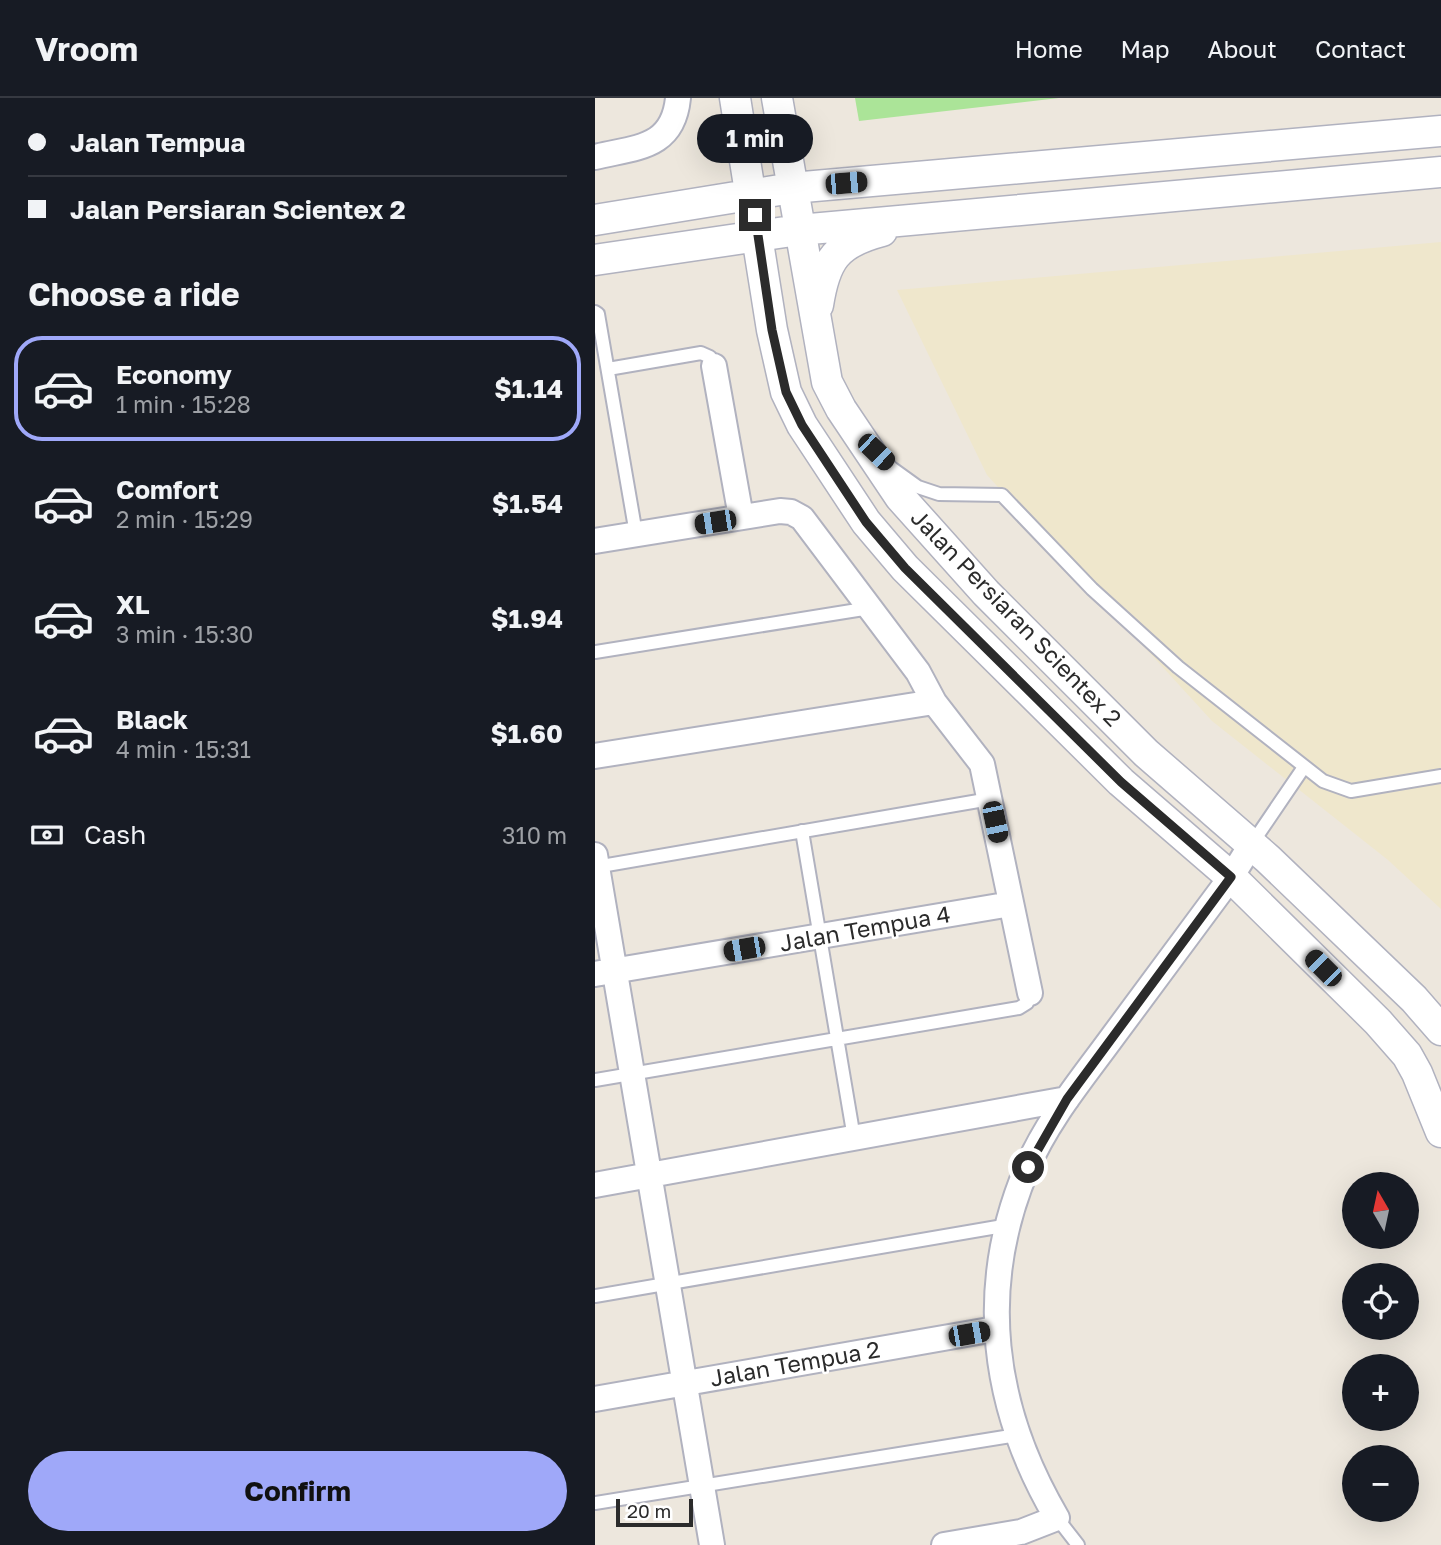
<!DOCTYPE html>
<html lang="en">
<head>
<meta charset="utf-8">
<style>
	:root { --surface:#171b24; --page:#20242c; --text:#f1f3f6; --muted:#9ea1a6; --line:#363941; --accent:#9fa8f9 }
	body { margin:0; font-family:"Golos Text",sans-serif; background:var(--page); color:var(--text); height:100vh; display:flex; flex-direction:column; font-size:26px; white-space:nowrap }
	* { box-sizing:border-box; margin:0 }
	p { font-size:23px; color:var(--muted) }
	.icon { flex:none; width:38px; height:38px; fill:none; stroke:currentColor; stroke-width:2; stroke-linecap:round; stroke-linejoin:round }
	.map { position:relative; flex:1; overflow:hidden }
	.sheet { display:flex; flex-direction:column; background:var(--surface); width:595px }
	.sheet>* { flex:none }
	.banner { display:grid; align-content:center; height:154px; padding:0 28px; background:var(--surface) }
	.needle { width:46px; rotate:351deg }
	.buttons { position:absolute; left:747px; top:1074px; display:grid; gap:14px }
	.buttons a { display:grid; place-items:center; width:77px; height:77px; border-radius:50%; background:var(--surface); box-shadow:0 7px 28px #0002; font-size:35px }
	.scale { position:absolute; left:21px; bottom:18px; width:77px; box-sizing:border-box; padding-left:7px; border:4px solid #2b2b2b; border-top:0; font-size:19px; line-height:24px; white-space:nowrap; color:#2b2b2b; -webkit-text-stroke:5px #fff; paint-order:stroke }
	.end { position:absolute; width:32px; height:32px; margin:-16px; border:9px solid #2b2b2b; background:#fff; box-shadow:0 0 0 4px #fff }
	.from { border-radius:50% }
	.bubble { position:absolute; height:49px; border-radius:24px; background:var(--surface); box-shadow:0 7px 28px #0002; font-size:23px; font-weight:700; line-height:49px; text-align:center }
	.car { position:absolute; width:21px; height:42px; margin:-21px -10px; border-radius:9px; box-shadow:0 0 5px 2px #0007; background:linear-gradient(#222 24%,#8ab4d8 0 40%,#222 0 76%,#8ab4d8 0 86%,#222 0) }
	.banner b { display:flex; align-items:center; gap:24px; height:66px; font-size:26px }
	.banner b+b { border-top:2px solid var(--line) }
	.banner i { width:18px; height:18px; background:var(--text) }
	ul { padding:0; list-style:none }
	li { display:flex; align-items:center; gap:21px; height:105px; margin:0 14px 10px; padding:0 14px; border:4px solid transparent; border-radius:28px }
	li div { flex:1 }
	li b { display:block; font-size:26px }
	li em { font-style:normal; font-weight:700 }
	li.selected { border-color:var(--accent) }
	li>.icon { width:63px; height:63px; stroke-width:1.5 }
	h2 { padding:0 28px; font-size:32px; line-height:84px }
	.pay { display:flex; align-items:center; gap:18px; height:77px; padding:0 28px; font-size:26px }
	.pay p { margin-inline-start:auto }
	.button { display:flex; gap:14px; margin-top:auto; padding:14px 28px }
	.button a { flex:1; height:80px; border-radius:42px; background:var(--accent); color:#111; font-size:28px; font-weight:700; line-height:80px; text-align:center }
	header { display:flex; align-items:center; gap:42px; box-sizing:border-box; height:98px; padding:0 35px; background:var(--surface); border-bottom:2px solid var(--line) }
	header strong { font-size:33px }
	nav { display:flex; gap:38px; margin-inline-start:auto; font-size:24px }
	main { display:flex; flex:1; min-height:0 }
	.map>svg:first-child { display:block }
</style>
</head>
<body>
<header>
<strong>Vroom</strong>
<nav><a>Home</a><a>Map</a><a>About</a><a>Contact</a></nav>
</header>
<main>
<section class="sheet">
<div class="banner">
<b><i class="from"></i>Jalan Tempua</b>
<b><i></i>Jalan Persiaran Scientex 2</b>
</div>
<h2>Choose a ride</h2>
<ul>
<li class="selected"><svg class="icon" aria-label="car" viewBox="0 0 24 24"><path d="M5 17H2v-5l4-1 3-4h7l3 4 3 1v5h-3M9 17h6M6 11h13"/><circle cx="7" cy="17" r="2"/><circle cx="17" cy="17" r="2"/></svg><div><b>Economy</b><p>1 min · 15:28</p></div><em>$1.14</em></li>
<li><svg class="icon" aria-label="car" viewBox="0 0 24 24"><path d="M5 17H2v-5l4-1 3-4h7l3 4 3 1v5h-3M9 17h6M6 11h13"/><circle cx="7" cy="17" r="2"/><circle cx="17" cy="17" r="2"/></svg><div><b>Comfort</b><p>2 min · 15:29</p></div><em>$1.54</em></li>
<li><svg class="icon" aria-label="car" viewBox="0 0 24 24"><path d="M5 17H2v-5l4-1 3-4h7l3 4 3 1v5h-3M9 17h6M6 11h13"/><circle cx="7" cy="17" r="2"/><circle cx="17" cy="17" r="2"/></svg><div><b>XL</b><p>3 min · 15:30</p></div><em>$1.94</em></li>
<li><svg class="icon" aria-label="car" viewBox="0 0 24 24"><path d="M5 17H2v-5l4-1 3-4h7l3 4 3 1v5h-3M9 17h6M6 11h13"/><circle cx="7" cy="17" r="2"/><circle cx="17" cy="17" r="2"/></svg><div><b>Black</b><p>4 min · 15:31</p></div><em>$1.60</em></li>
</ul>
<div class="pay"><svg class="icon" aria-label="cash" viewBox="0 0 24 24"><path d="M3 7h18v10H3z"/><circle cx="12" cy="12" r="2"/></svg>Cash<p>310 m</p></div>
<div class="button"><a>Confirm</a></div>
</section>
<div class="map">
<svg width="846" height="1447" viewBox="0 0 846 1447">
	<rect width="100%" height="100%" fill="#ede7dd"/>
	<!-- education -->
	<path fill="#efe7cc" d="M846,144V811L793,762L617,623L392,377L302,192Z"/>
	<!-- green -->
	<path fill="#abe498" d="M260,0H464L264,23Z"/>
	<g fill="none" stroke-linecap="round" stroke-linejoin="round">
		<defs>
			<path id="service" d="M0,214L3,216L41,436
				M13,271L106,255L115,259L119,268
				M298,371L323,389L344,396L407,397L497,491L583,569L728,683L756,693L846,678
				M0,554L275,510
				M207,733L259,1040
				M656,747L709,669
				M0,769L395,701
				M0,982L424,910L432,905L435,895
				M0,1198L414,1127
				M0,1405L422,1337
				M462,1420L483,1447"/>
			<path id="minor" d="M0,59C41,49 78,51 83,0
				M119,268L146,419
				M0,443L185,413L196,414L207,420L323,574L339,604L387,666L435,895
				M0,658L339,604
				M0,757L117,1447
				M0,876L416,806
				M0,1087L472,1001
				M0,1301L400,1231
				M349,1447L426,1434L462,1420C397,1310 381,1190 432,1070C452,1023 486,982 516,941C556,887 596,833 636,779L656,747"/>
			<path id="tertiary" d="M140,0L177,232L191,294L207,327L271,424L310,470L526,684L636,779L783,924L812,957L822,975L846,1034
				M182,0L232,284L246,311L305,399L391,495L551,655L673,761L819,901L846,932
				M0,122L197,90L846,33
				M0,162L204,132L846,74
				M223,207C230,162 241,145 287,133"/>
		</defs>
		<!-- service casing -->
		<use href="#service" stroke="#b1b2bf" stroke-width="16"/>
		<!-- minor casing -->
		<use href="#minor" stroke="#b1b2bf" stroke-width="28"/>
		<!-- tertiary casing -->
		<use href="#tertiary" stroke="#b1b2bf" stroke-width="33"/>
		<!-- service -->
		<use href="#service" stroke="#fff" stroke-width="12"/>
		<!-- minor -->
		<use href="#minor" stroke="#fff" stroke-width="24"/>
		<!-- tertiary -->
		<use href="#tertiary" stroke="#fff" stroke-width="30"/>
	</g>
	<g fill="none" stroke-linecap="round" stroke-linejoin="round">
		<!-- route -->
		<path stroke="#2b2b2b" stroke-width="9" d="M160,117L177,232L191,294L207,327L271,424L310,470L526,684L636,779L472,1001L433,1069"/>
	</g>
	<g text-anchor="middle" stroke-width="5" stroke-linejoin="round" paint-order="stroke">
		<!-- street labels -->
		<g font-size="23" fill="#2b2b2b" stroke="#fff">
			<text transform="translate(421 520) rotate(46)" y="8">Jalan Persiaran Scientex 2</text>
			<text transform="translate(270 831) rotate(-10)" y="8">Jalan Tempua 4</text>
			<text transform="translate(200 1266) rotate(-10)" y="8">Jalan Tempua 2</text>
		</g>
	</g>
</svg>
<div class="buttons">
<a><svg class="needle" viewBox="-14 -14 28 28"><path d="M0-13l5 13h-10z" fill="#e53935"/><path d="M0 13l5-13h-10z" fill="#9ea1a6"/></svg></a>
<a><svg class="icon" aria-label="locate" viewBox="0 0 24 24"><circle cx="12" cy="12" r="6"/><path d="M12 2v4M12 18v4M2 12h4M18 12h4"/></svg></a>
<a>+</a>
<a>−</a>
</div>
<div class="scale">20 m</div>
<i class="end from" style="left:433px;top:1069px"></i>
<i class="end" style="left:160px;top:117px"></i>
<div class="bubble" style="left:102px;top:16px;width:116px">1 min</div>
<i class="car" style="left:251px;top:85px;rotate:85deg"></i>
<i class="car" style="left:281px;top:354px;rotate:134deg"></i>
<i class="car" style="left:120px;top:424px;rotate:261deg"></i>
<i class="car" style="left:400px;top:724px;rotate:168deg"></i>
<i class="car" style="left:149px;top:851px;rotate:260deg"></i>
<i class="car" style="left:728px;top:870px;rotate:315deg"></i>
<i class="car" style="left:374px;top:1236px;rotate:80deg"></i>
</div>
</main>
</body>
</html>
